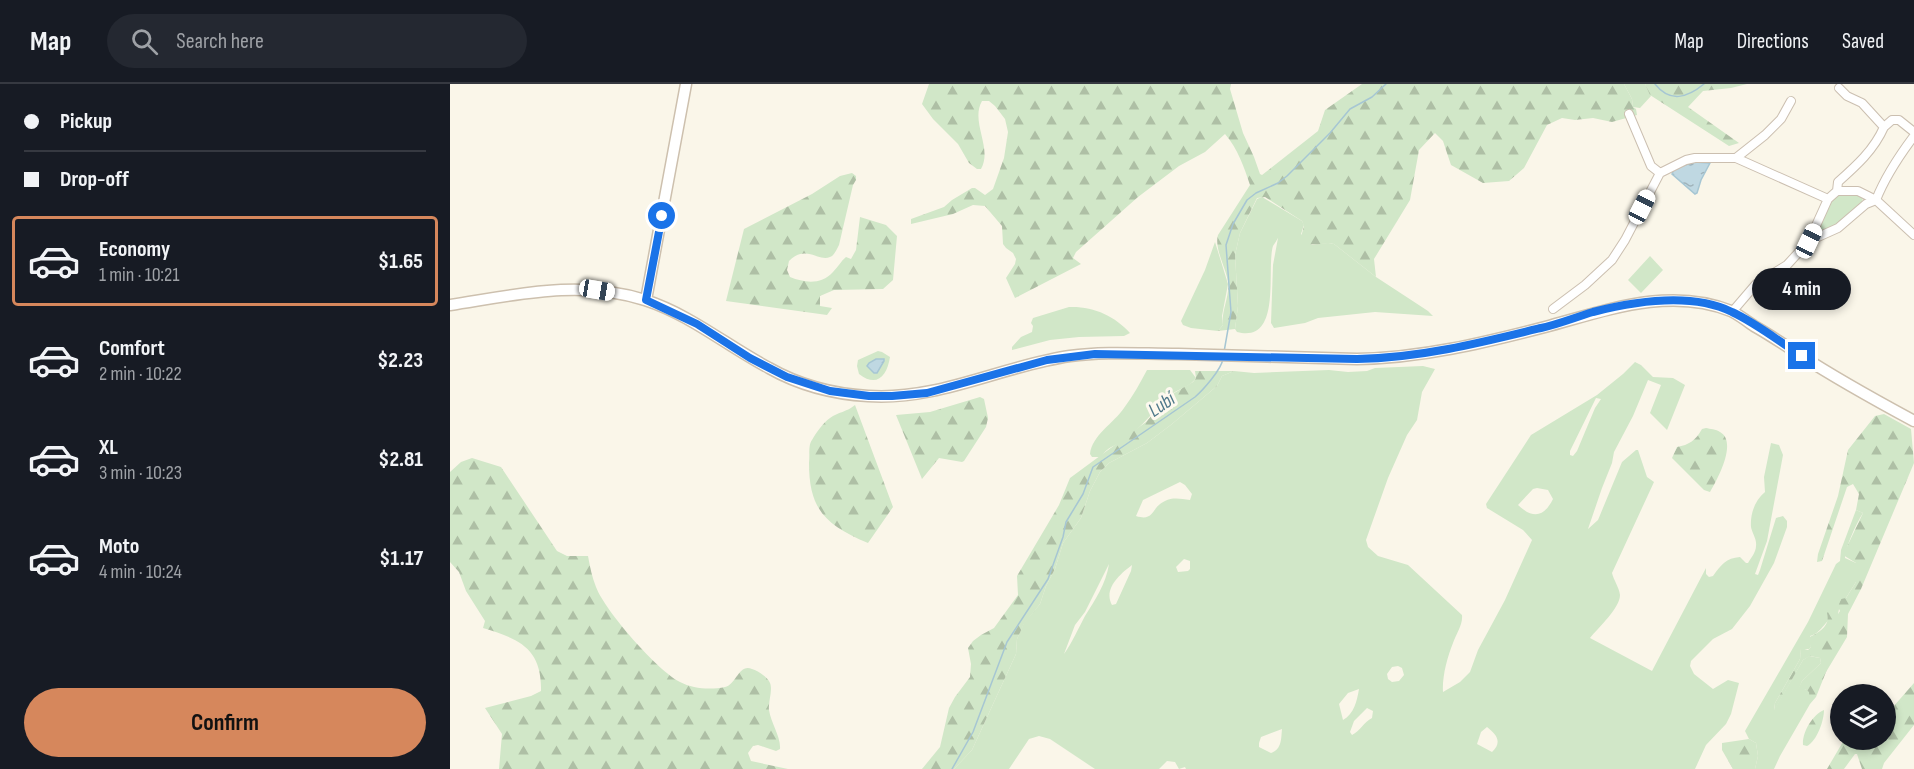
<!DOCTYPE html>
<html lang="en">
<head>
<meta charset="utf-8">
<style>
	:root { --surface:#171b24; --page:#242831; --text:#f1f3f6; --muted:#9ea1a6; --line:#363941; --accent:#d6875c }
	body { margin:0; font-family:"Sofia Sans Condensed",sans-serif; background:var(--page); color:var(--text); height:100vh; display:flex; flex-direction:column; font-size:22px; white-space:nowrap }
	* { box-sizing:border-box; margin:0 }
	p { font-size:20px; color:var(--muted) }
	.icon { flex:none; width:33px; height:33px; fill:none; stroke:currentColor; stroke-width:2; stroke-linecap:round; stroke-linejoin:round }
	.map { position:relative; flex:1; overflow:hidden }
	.details { display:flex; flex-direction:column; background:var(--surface); width:450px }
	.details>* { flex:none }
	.guide { display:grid; align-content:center; height:132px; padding:0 24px; background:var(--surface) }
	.buttons { position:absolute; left:1380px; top:600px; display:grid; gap:12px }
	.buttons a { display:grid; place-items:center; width:66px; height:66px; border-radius:50%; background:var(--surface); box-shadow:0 3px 9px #0003; font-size:30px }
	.end { position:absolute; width:27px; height:27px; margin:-14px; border:8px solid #1a73e8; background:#fff; box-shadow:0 0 0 3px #fff }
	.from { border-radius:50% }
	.bubble { position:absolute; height:42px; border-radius:21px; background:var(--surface); box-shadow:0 3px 9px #0003; font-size:20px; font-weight:700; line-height:42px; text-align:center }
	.car { position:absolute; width:18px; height:36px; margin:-18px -9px; border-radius:8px; box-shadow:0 0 4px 2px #0007; background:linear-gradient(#fff 24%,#345 0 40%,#fff 0 76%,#345 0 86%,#fff 0) }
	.guide b { display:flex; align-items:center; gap:21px; height:57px; font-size:22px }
	.guide b+b { border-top:2px solid var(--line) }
	.guide i { width:15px; height:15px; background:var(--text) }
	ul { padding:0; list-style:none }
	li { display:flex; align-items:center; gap:18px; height:90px; margin:0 12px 9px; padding:0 12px; border:3px solid transparent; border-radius:6px }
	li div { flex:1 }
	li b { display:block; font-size:22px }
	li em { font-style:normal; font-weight:700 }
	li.selected { border-color:var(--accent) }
	li>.icon { width:54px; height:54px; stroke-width:1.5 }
	.cta { display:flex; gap:12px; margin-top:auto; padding:12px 24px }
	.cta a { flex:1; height:69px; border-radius:36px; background:var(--accent); color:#111; font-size:24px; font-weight:700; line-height:69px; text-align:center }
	header { display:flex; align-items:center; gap:36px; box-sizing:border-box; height:84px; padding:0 30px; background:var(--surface); border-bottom:2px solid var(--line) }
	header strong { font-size:28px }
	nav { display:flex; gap:33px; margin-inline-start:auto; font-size:21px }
	.search { width:420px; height:54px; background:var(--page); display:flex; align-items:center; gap:15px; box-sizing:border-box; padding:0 21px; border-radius:33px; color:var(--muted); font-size:22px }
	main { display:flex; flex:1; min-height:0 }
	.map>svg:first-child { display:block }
</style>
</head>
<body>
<header>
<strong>Map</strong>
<div class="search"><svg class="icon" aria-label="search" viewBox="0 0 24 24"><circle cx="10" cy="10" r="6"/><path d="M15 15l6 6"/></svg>Search here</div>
<nav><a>Map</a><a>Directions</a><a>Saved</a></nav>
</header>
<main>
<section class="details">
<div class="guide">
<b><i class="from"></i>Pickup</b>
<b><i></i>Drop-off</b>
</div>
<ul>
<li class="selected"><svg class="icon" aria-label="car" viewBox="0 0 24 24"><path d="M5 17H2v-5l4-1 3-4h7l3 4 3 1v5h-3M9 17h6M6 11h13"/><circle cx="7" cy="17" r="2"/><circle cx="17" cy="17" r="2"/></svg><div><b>Economy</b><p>1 min · 10:21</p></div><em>$1.65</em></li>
<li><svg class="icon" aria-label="car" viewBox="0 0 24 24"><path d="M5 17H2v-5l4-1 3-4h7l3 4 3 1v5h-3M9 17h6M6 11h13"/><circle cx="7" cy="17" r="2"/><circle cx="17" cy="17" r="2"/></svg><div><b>Comfort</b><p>2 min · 10:22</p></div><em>$2.23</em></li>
<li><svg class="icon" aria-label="car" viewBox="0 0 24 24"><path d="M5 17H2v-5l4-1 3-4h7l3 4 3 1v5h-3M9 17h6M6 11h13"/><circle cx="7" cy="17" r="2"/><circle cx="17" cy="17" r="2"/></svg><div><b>XL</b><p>3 min · 10:23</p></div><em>$2.81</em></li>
<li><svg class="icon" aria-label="car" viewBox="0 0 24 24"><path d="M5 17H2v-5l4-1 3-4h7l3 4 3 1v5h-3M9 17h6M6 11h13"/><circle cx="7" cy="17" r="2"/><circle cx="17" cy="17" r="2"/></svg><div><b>Moto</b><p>4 min · 10:24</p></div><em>$1.17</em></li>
</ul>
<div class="cta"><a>Confirm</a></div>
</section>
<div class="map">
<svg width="1464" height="685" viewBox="0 0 1464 685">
	<defs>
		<pattern id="forest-firs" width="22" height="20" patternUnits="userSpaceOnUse" patternTransform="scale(1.5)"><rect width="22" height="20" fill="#d1e7c8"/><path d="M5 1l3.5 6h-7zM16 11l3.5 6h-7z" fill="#aebfa5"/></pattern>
		<pattern id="water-ripples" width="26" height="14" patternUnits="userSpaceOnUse" patternTransform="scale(1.5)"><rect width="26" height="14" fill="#bfd8e2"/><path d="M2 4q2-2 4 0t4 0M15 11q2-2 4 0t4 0" fill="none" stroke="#a0b3ba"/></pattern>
	</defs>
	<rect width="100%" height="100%" fill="#faf6e9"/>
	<!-- green -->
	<path fill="#d1e7c8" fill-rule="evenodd" d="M1174,0H1195L1201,12L1190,24L1183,23L1182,15Z
		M1401,110L1413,113C1412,132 1381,145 1366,150L1380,117L1386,112Z
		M812,113L852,137L854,141L851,150L862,161L878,159L884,160L926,193L978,227L983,232L925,228L868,234L855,239L824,244L821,239L823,181L828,154C828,154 824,161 823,162C816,184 833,260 787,248L785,245L788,222L785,171L790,149L807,115Z
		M765,158L778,200L772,232L773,241L768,247L741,244L733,241L731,237L755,186Z
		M1200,172L1213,186L1191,209L1178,196Z
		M619,223C643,222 665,232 680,249L674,252L629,253L600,256L562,266V263L571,253L582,248L583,242L581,239L583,234Z
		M428,267L432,268L440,273C437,292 427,304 409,290L407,282L408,276Z
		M1185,278L1191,281L1203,293L1223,294L1235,301L1217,346L1200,329L1211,301L1198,296L1183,332L1164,368L1162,379L1152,404L1138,445L1148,436L1172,378L1186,366H1188L1197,393L1204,398L1162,489C1164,497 1169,503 1170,511C1170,524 1148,544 1140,554L1202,587L1256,484V490L1259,493L1263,492C1271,481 1276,474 1290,473L1296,479H1298C1301,474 1306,468 1306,462C1307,455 1302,449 1301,443C1300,430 1305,416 1315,408L1314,393L1321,359L1329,361L1333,371L1317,457L1305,490L1308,491L1310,486L1326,434L1333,432L1337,437V443L1324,479L1300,522L1282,545L1263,555L1241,577L1240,582L1244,590L1263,605L1278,596L1289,599L1281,630L1276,640L1256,661L1245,685H736L735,683L729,685L725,678L717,677L709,685H645L600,655L589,652L579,655L559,685H504L522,666L566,570L567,555L574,539L590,520L596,502L605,485L613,459L631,434L640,407L650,388L659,379L697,359L722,340L767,302L772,292L784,287L804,289L879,286L898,288L917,287L925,284L973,282L985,285L972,308L967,336L957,351L938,394L916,456L918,463L928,472L958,481L1012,531C1013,541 1006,550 1003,559C997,574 992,593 993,608L1010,598L1020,588L1028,566L1055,516L1082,456L1073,446L1037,424L1036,420L1081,351L1147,311L1173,290ZM1146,314L1151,315L1145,324L1127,367L1123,372L1120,371V367ZM730,398L735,401L742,410L740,416C731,415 723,413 715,417C701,423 705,438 686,432L693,416ZM1087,404L1098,406L1103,415C1094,433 1083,435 1068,421L1083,405ZM734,475L740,477V485L738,487L728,488L726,483ZM659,480C656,500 645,516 635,532C628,545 622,559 614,570L625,541L635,528ZM682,481L681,487L666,520L662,521C653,505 670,490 682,481ZM948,582L952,584L954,591L949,597L942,598L938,595L937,590L942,583ZM909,605C907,617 904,630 893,636L889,620L898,609ZM917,624L923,627L922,634C914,638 910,647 902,651L900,648L904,637ZM1037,643C1046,650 1053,658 1042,668L1027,660L1031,648ZM832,645C831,655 832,665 821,669L809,663V659L811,653Z
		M697,286H740L746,294C740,303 730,304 722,310C705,324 693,343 674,356C665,362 657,363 651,373H642L640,370C642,351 664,339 674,324C683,312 690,299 697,286Z
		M1406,426L1413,429C1407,438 1395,464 1395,474L1406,479V498L1389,525L1388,530C1375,534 1373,549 1360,552L1361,563L1359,565H1351L1350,575L1325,619L1324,626L1353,576L1359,572L1370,574L1371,579L1352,597L1348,607L1355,605L1360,608V620L1330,672L1324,685H1305L1308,672L1306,659L1299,655L1295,647L1358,538L1386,480L1390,477L1391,466Z"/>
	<!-- forest -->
	<path fill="url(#forest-firs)" d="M479,0H781L780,5L793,49L804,73L810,90L812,91L868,47L875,26L912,0H1174L1182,15L1183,23L1186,25L1187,31L1162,38L1143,34L1125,36L1112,34L1097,41L1074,84L1059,97L1033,99L1001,81L993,57L985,49L969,66L960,116L924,175L926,193L884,160C874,158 864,163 855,159L851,153L854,142L852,137L815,113L807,114L790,149L785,171L788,222L785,245L768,247L773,241C771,226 780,213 778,198C776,184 764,164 768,151L800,101C794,83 788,65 775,50L755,68L729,82L688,113L626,168L623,174L631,180L565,214L556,194L565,180L566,175L563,169L556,164L553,160L552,142L535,122L523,121L503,130L461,140V135L494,123L502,116L522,104H525L535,111L543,105L554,74L558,48L555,35L545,22L539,17H532C520,38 543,64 531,85H527L519,79L508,60L483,35L472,20Z
		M1195,0H1297L1281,4L1253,7L1238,23L1289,59L1279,62L1200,11Z
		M402,89L406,92V96L403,101L389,161C387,165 384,172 380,173C368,178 356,160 339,177L337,186L340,193C355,199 371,201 383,188C388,183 391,177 396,173L401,175L406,166L410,133L436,141L447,152L443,196L433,205L384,206L370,212V222L382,224L377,231L276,217L294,145L362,110L390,92Z
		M745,287H784L772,292L767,302L722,340L697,359L659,379L650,388L640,407L631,434L613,459L605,485L596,502L590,520L574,540L567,555L566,570L522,666L504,685H472L490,663L499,624L505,613L520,593L521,580L518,564L523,557L531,551L544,544L568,511L567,492L609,421L620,394L696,338L719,312L743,298L746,294Z
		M530,313L534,315L538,334L536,343L514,377L512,378L489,374L472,395L446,331L480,328Z
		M405,321L443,423L418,459C375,441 359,425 359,379C360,371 358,361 362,356C366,349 373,339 380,334C388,328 397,328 405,321Z
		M1434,330L1461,345L1464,379L1411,505L1398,530L1397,553L1376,588L1366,613L1360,620L1359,608L1355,605L1351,610L1347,607L1352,597L1371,579L1370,574L1360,572L1353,576L1324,627L1325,619L1350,575L1351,564L1358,566L1361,563L1358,554C1367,549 1381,543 1377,529L1379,527L1388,530L1390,527L1388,523L1391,515L1396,514L1406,498V495L1400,492L1398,487L1406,479L1393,471L1413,429L1406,426L1409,410L1403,400L1397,403L1372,477L1367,478L1368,470L1388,412L1398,366L1425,332Z
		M1256,344C1260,345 1266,345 1270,348C1288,358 1267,396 1260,408L1254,406L1222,374L1227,363C1239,361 1246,356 1252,345Z
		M22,374L51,383L107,467L117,472H138C140,483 142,493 146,503C155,527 208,587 230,598C243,605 261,606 275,603C286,601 289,579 302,585C308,587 318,593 320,599C323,606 318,618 319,626C321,639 331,653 330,665L326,667L308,661L303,662L298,669L301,677L338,685H49L52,650L35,624L81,612L91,607C92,564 69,555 33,544L35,537L16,507L9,488L0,478V388L11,378Z
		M1464,599V641L1434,679L1432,685H1412L1407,670H1405L1394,685H1377L1394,656H1436V631Z
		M1374,626C1374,637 1367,657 1357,662L1353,661C1352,649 1362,631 1374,626Z
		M1299,655L1306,659L1308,672L1305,685H1283L1272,666V659Z"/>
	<!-- water -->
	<path fill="url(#water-ripples)" stroke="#a6c6d3" stroke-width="1.5" d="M1244,78L1260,79L1251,96L1247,109L1245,110L1222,90L1224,85Z
		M426,275H434V277L427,289H424L417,282L419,279Z"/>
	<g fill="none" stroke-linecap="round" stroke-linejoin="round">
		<!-- stream -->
		<path stroke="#a6c6d3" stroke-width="1.5" d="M1205,0C1220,19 1237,14 1254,0
			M774,268L781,228L776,161L783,140L797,116L806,109L828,99L837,92L880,49L900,25L922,13L936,0
			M502,685L523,648L557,558L598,495L613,453L616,438L633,410L643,383L745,313C753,306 771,286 773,275"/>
		<defs>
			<path id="street" d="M1179,30L1201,82L1210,89
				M1434,43L1442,36H1449L1464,48
				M1286,74L1315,51L1331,35L1341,17
				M1387,107L1388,98C1406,82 1424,66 1434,43L1412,19L1397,12L1389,4
				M1426,116C1435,93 1449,72 1464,52
				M1359,157L1388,144L1416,120L1426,116
				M1103,225L1135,201L1162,176L1175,156L1210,89L1236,76L1245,74H1286L1378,115
				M1282,228L1306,200L1337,181L1359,157L1378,115L1387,107H1408L1426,116L1464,151"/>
			<path id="secondary" d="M196,216L236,0
				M0,221C65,211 130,195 195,216C241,231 277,262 319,284C349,301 383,310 418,312C488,317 551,282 620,272C655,267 692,270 728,270C788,272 847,273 907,275C971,274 1033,259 1095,243C1155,227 1219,202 1281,227C1289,231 1297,237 1304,242C1320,251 1335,261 1350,271C1387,295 1425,316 1464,337"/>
		</defs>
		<!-- street casing -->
		<use href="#street" stroke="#cbbfb0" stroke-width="10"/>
		<!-- secondary casing -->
		<use href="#secondary" stroke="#cdc0ae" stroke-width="13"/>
		<!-- street -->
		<use href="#street" stroke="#fff" stroke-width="8"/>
		<!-- secondary -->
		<use href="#secondary" stroke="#fff" stroke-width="10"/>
	</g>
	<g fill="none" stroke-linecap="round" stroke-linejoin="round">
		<!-- route -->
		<path stroke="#1a73e8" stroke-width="8" d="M212,132L196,216L247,240L300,274L337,293L380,307L419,312H442L477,309L597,276L645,270L907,275C970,274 1030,259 1091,244C1109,240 1126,233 1143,228C1186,217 1241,208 1282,228C1306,239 1330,258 1352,272"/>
	</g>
	<g text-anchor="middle" stroke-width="6" stroke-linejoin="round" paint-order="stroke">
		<!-- water labels -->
		<g font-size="20" font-style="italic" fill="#4e788a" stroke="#fdf9ef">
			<text transform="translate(711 320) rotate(-34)" y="7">Lubí</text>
		</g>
	</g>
</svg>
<div class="buttons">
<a><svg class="icon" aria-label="layers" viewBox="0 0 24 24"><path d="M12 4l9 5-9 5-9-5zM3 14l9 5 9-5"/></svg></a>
</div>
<i class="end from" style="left:212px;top:132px"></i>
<i class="end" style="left:1352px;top:272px"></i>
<div class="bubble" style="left:1302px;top:184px;width:99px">4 min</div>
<i class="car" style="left:1192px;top:123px;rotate:27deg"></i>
<i class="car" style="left:1359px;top:157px;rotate:25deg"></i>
<i class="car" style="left:147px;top:206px;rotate:100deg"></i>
</div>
</main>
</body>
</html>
